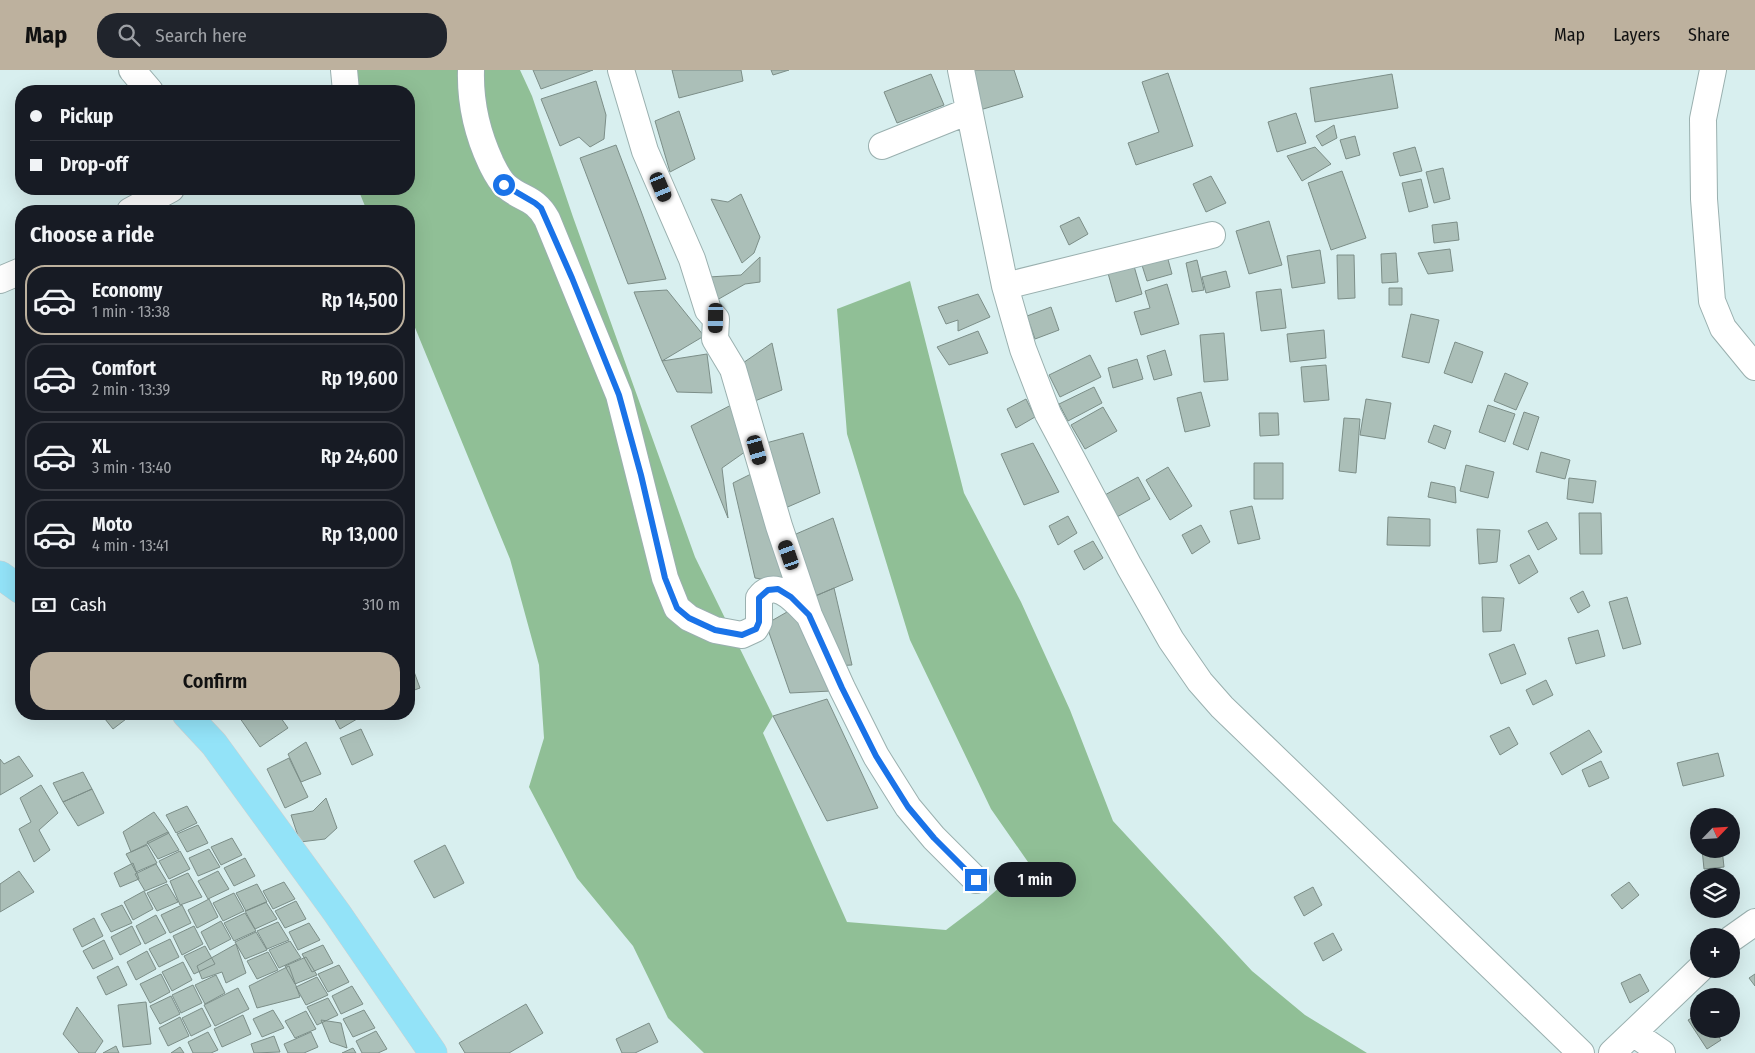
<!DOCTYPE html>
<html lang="en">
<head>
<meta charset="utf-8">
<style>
	:root { --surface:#171b24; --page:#20242c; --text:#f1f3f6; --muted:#9ea1a6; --line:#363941; --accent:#bdb19e }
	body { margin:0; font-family:"Fira Sans Condensed",sans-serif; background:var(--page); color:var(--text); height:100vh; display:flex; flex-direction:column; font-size:19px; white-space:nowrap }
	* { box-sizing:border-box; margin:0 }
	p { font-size:16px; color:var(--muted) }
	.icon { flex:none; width:28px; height:28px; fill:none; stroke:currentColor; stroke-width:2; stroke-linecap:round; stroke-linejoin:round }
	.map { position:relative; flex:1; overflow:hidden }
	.sheet { position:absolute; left:15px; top:135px; width:400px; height:515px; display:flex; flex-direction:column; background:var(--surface); border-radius:20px; box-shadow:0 5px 20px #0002 }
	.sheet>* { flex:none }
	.hud { position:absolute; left:15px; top:15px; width:400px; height:110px; border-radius:20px; box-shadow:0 5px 20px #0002; display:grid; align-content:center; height:110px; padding:0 15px; background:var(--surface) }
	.needle { width:32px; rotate:65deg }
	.buttons { position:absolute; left:1690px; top:738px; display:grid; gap:10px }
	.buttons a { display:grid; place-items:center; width:50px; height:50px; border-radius:50%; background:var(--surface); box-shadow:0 5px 20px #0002; font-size:25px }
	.end { position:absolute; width:22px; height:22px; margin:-11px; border:6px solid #1a73e8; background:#fff; box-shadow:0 0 0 2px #fff }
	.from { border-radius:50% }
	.bubble { position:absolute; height:35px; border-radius:18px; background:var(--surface); box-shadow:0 5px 20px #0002; font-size:16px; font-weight:600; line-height:35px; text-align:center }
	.car { position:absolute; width:15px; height:30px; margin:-15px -8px; border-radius:6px; box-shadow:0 0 4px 1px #0007; background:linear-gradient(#222 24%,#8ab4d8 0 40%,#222 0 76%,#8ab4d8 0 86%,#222 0) }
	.hud b { display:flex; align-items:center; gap:18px; height:48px; font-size:19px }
	.hud b+b { border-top:1px solid var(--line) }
	.hud i { width:12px; height:12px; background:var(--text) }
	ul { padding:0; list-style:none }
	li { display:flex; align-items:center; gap:15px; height:70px; margin:0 10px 8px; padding:0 5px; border:2px solid var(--line); border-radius:20px }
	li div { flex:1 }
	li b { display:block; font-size:19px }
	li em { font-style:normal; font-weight:600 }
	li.current { border-color:var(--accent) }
	li>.icon { width:45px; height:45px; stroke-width:1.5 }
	h2 { padding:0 15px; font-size:22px; line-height:60px }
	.pay { display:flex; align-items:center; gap:12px; height:55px; padding:0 15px; font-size:19px }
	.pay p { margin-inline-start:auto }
	.button { display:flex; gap:10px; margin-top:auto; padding:10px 15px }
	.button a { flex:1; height:58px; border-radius:20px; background:var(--accent); color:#111; font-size:20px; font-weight:600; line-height:58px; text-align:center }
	header { display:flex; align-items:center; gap:30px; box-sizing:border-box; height:70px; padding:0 25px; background:var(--accent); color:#111 }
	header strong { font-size:24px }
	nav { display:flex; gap:28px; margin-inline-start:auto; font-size:18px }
	.search { width:350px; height:45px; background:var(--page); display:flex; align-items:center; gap:12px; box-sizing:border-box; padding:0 18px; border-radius:20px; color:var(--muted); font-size:19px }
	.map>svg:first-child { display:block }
</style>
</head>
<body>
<header>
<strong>Map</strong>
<div class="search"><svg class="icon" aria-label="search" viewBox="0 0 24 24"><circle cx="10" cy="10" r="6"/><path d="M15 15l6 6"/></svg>Search here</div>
<nav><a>Map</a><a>Layers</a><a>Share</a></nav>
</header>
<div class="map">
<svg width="1755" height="983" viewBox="0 0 1755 983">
	<rect width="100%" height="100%" fill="#d8efef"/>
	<!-- forest -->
	<path fill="#90bf96" d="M352,0H520L532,26L573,147L695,487L773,646L763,663L847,852L946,860L983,832L1028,792L991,739L910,570L847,364L837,239L910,211L964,423L1021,532L1070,640L1113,751L1252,901L1305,945L1367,983H704L668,948L633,876L577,808L529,717L544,668L539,595L510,489L409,243V141H367L358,119H409V21H354Z"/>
	<!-- building -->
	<path fill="#abbfb8" stroke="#7c8e88" d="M533,0H593L541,19Z
		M672,0H741L743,11L679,28Z
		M771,0H789L773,5Z
		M967,0H1014L1023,27L980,40Z
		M1168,3L1193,76L1136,95L1128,73L1159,62L1142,12Z
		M931,4L944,35L897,53L884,22Z
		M1392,4L1398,38L1315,52L1310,18Z
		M596,11L606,45L604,69L590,77L579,67L560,76L541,29Z
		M679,41L695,89L670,102L655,51Z
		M1296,43L1306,73L1277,82L1268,52Z
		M1334,55L1337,68L1322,76L1316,66Z
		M1355,66L1360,85L1346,89L1340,70Z
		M616,75L641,141L666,209L628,214L580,88Z
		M1315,77L1331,94L1302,111L1287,86Z
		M1415,77L1422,101L1400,106L1393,83Z
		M1443,98L1450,129L1434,133L1426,102Z
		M1342,101L1366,168L1331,180L1308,113Z
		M1211,106L1226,133L1206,142L1193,114Z
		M1421,109L1428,137L1409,142L1402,113Z
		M741,124L760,167L754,183L742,193L711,129L728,132Z
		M1079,147L1088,164L1069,175L1060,156Z
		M1269,151L1282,195L1249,204L1236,161Z
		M1457,152L1459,170L1434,173L1432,155Z
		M1450,179L1453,201L1428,204L1418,183Z
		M1320,180L1325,213L1292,218L1287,186Z
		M1166,182L1172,204L1147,211L1140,189Z
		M1396,183L1398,212L1382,213L1381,184Z
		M1337,185H1354L1355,228L1338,229Z
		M760,187V212L745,214L717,230L709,207L741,205Z
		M1132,189L1142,224L1116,232L1106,196Z
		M1197,190L1204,220L1192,222L1186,193Z
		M1226,201L1230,217L1206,223L1202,207Z
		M1167,214L1179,254L1141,265L1134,242L1150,238L1145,221Z
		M1389,218H1402V235H1389Z
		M1281,219L1286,258L1261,261L1256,222Z
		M667,220L704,266L662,291L634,222Z
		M978,224L990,247L958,261V250L946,254L938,237Z
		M1051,237L1059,260L1035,269L1027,246Z
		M1411,244L1439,250L1429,293L1402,287Z
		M1324,260L1326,288L1290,292L1287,264Z
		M978,261L988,283L949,295L937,277Z
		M1224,263L1228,310L1204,312L1200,265Z
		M1455,272L1483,282L1472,313L1444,303Z
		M772,273L782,320L750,333L740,295Z
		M1165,280L1172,305L1154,310L1147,286Z
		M707,284L712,323L677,322L662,291Z
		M1090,285L1101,307L1060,327L1049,305Z
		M1137,289L1143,309L1113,318L1108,298Z
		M1326,295L1329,330L1304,332L1301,297Z
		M1505,303L1528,313L1516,340L1494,331Z
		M1094,317L1102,333L1068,351L1059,334Z
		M1201,322L1210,356L1185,362L1177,328Z
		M1026,329L1035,347L1016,358L1007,339Z
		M1366,329L1391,333L1385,369L1360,365Z
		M735,333L749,379L722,398L728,448L691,356Z
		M1488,335L1515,344L1505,372L1479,362Z
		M1103,337L1117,361L1085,379L1071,355Z
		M1524,342L1539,347L1528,380L1513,374Z
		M1259,343H1278L1279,365L1260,366Z
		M1344,348L1360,349L1356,403L1339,401Z
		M1434,355L1451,361L1445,379L1428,372Z
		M803,363L820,423L783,439L766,373Z
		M1033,373L1059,422L1024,435L1001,384Z
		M1541,382L1570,390L1565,409L1536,402Z
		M1254,393H1283V429H1254Z
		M1466,395L1494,402L1488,428L1460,421Z
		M1168,397L1192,436L1170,450L1146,410Z
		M755,402L799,515L755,508L733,413Z
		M1138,407L1150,429L1115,448L1103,426Z
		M1569,408L1596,411L1593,433L1567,429Z
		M1431,412L1455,417L1456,433L1428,427Z
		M1252,436L1260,469L1238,474L1230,441Z
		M1579,443H1601L1602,484H1580Z
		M1068,446L1077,463L1058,475L1049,456Z
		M1388,447L1430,449V476L1387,475Z
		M833,448L853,510L813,527L796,464Z
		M1547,452L1557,469L1538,480L1528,461Z
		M1201,455L1210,472L1192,484L1182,465Z
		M1477,459L1500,460L1497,492L1479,494Z
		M1093,471L1103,488L1084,500L1074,481Z
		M1529,485L1538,502L1519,514L1510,495Z
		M834,518L852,595L831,596L813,527Z
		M1583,521L1590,536L1578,543L1570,528Z
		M1482,527L1504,528L1501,561L1483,562Z
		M1627,527L1641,574L1623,579L1609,532Z
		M794,538L831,621L790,623L766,554Z
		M1598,560L1605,586L1576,594L1568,568Z
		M1514,574L1526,604L1501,614L1489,584Z
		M409,588L420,618L409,622Z
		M1546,610L1553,625L1533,635L1526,620Z
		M827,629L878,738L827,751L773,646Z
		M101,644H129L130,646L113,659Z
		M237,644H278L288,658L260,677Z
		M332,644H354L357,649L340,659Z
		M1509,657L1518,674L1500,685L1490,666Z
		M361,659L373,685L352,695L340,668Z
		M1589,660L1602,682L1562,705L1550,683Z
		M306,672L321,704L301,712L288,684Z
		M1718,683L1724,706L1683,716L1677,693Z
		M19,686L33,706L0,725V689L4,694Z
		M289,688L308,727L285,738L267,699Z
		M1601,691L1609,708L1589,717L1582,700Z
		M83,702L92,719L63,732L53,713Z
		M41,715L58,743L39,760L50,780L34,792L19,759L31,752L20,728Z
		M92,719L104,743L78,756L63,732Z
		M326,728L337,758L325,769L300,772L291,745L313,741Z
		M187,736L197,753L176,763L166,745Z
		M154,742L169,763L131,782L123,762Z
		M198,755L208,773L187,782L177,764Z
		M168,762L179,780L158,789L147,772Z
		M232,768L242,785L221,795L211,777Z
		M147,775L157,793L136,802L126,784Z
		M445,775L464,813L434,828L414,791Z
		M209,779L220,797L198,806L189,788Z
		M1702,779H1722L1724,797L1704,799Z
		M180,781L190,799L169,809L159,791Z
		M245,788L255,806L234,816L224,798Z
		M133,793L139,809L120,817L114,803Z
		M156,794L167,812L145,821L135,804Z
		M19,801L34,822L0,842V814Z
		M218,801L229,819L208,829L198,811Z
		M188,803L202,827L180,835L170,811Z
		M284,812L295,829L273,839L263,821Z
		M1629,812L1639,825L1622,839L1611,825Z
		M167,814L178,832L157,841L147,823Z
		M257,814L267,832L246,841L236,823Z
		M1313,817L1322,835L1304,846L1294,827Z
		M144,821L153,839L133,850L124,832Z
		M234,823L244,841L223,851L213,833Z
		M209,829L218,847L197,858L188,840Z
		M296,831L306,849L285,858L275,841Z
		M266,832L277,849L255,859L245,841Z
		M122,835L132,853L111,862L101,844Z
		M182,835L191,853L170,863L161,845Z
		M245,843L256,861L234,871L224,853Z
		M156,845L166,863L145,874L136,856Z
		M94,848L103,866L82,877L73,859Z
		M221,851L231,869L210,880L201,862Z
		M278,852L289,870L267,879L257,861Z
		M309,853L320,870L298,880L289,862Z
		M132,856L141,874L120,885L111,867Z
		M194,856L203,874L182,885L173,866Z
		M256,862L267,880L245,889L235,872Z
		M1333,863L1342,880L1323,891L1314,873Z
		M170,869L179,887L159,897L149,879Z
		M104,870L113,889L93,899L83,881Z
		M290,871L301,888L279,898L269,880Z
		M236,874L246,903L226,913L222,902L202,909L197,896Z
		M323,875L333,893L312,902L302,884Z
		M205,876L215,894L194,904L184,886Z
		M147,881L156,899L136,910L127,892Z
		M268,882L278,900L257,909L247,891Z
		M306,887L317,905L295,914L285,896Z
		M183,892L192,910L172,921L162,902Z
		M339,895L349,912L328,922L318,904Z
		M118,896L127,915L106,925L97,907Z
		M289,896L300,927L257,938L249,916Z
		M161,904L170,922L150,933L140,914Z
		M1640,904L1649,921L1630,933L1621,913Z
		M1755,904V916L1749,908Z
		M216,905L225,923L205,934L195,915Z
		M317,907L328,925L306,935L296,917Z
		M193,915L202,933L181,943L172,925Z
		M352,916L363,934L341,944L332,926Z
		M238,918L249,939L215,956L204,935Z
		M171,926L180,944L160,954L150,936Z
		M328,928L338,945L317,955L307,937Z
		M146,932L151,974L123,977L118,935Z
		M526,934L543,963L509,983H465L459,973Z
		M77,937L103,971L95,983H79L63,964Z
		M202,938L211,956L191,966L182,948Z
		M273,940L284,958L262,967L253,949Z
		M364,940L375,958L353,967L343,949Z
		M306,941L316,959L295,968L285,951Z
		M1699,944V959H1714L1721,970L1707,979L1688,950Z
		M243,945L251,964L222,977L214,959Z
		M180,947L189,966L168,976L159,958Z
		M321,950L341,953L347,978L330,972Z
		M649,953L658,972L635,983H622L616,969Z
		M376,961L387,979L378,983H362L356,971Z
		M208,962L218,980L211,983H193L188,972Z
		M311,962L318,977L304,983H288L284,974Z
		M274,966L280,982L254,983L251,974Z
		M116,976L119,983H103Z
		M180,977L184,983H171Z
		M353,978L356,983H342Z"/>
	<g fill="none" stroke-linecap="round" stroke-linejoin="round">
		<defs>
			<path id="minor" d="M132,0L150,21
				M344,0L346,21
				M471,0C470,33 477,63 491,93C495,101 499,110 506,116C522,130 535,127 547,149L619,325L665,508L677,538L689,548L715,560L742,565L755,559L759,552V528C775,506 796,532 808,544
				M621,0L645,81L692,189L708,240L716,249L715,269L733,299L779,456L809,545L842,618L876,686L908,737L934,768L976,810
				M961,0L1005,216L1023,279L1048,344L1129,496L1171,570L1200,612L1222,637L1581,983
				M1713,0L1703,49L1704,129L1712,231L1723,258L1755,297
				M882,76L969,41
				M130,141L171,119
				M0,210L21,201
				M1005,216L1212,165
				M1731,869L1755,852
				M1633,963L1662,983
				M1612,983L1700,899"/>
			<path id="major" d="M0,505L21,520
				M186,644L214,674L337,843L433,983"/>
		</defs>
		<!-- minor casing -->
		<use href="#minor" stroke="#9ab0af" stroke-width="28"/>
		<!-- major casing -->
		<use href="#major" stroke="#cfd0d0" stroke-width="29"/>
		<!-- minor -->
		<use href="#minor" stroke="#fff" stroke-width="26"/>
		<!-- major -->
		<use href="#major" stroke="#93e3f8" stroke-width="28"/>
	</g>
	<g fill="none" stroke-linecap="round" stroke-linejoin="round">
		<!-- route -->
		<path stroke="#1a73e8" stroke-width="6" d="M504,115L535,133L541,138L572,208L619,325L641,405L665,508L677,538L689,548L715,560L742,565L756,559L759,552V528L768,520L778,519L791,527L809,545L842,618L876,686L908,737L934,768L976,810"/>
	</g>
</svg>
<div class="buttons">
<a><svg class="needle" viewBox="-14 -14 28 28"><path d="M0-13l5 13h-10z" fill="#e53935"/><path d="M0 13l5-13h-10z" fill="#9ea1a6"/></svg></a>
<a><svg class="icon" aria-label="layers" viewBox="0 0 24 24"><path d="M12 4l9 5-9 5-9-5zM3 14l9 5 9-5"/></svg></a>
<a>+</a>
<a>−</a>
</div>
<i class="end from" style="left:504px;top:115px"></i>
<i class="end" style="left:976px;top:810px"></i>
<div class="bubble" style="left:994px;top:792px;width:82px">1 min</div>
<i class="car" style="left:661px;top:117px;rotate:157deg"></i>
<i class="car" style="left:716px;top:248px;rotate:181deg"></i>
<i class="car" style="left:757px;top:380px;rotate:164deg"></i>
<i class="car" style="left:789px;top:485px;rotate:341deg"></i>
<div class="hud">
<b><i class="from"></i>Pickup</b>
<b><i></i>Drop-off</b>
</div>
<section class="sheet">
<h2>Choose a ride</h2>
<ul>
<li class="current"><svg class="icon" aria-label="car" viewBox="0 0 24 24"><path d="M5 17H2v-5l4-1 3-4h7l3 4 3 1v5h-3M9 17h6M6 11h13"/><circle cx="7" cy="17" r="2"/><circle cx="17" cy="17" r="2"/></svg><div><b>Economy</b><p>1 min · 13:38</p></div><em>Rp 14,500</em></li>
<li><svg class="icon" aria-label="car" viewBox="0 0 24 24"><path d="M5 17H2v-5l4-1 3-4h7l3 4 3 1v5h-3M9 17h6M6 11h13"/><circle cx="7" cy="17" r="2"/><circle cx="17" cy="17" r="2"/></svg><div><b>Comfort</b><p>2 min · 13:39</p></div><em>Rp 19,600</em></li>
<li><svg class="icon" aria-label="car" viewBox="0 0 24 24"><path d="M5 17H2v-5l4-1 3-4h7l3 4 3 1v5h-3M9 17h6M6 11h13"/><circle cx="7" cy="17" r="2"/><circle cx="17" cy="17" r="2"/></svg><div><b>XL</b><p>3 min · 13:40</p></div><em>Rp 24,600</em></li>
<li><svg class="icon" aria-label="car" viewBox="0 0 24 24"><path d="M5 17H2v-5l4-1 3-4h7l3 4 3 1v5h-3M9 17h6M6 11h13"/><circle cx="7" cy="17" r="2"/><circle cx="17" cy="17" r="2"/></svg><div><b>Moto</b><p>4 min · 13:41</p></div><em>Rp 13,000</em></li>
</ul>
<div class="pay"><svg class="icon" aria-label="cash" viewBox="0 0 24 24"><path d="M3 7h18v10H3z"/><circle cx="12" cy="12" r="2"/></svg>Cash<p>310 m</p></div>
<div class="button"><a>Confirm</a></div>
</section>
</div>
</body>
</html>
